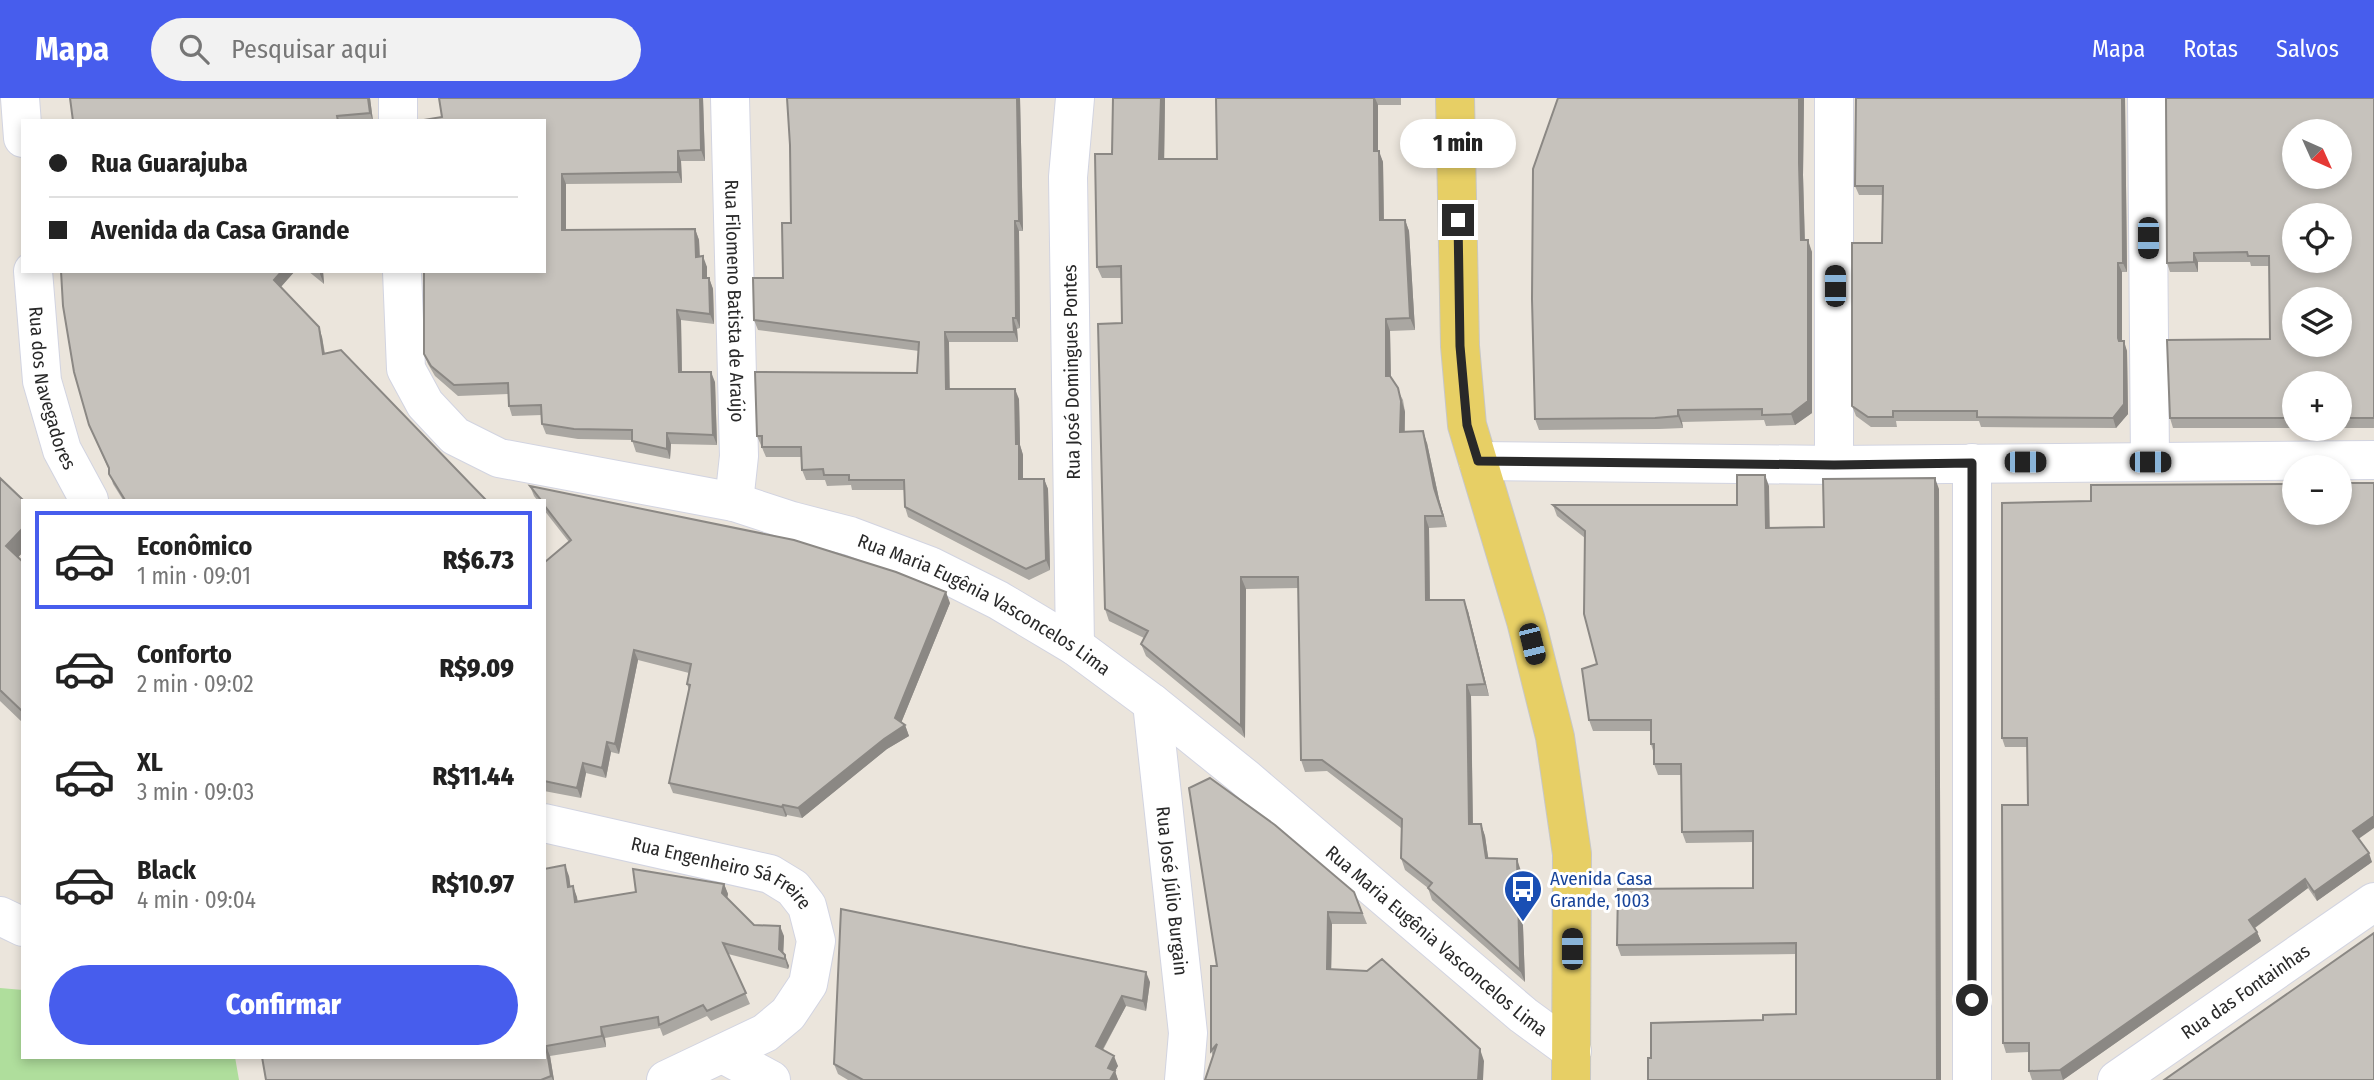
<!DOCTYPE html>
<html lang="pt">
<head>
<meta charset="utf-8">
<style>
	:root { --surface:#fff; --page:#f2f2f2; --text:#222; --muted:#767676; --line:#e0e0e0; --accent:#475ded }
	body { margin:0; font-family:"Fira Sans Condensed",sans-serif; background:var(--page); color:var(--text); height:100vh; display:flex; flex-direction:column; font-size:26px; white-space:nowrap }
	* { box-sizing:border-box; margin:0 }
	p { font-size:23px; color:var(--muted) }
	.icon { flex:none; width:38px; height:38px; fill:none; stroke:currentColor; stroke-width:2; stroke-linecap:round; stroke-linejoin:round }
	.map { position:relative; flex:1; overflow:hidden }
	.side { position:absolute; left:21px; top:401px; width:525px; height:560px; display:flex; flex-direction:column; background:var(--surface); border-radius:0px; box-shadow:0 4px 10px #0003 }
	.side>* { flex:none }
	.banner { position:absolute; left:21px; top:21px; width:525px; height:154px; border-radius:0px; box-shadow:0 4px 10px #0003; display:grid; align-content:center; height:154px; padding:0 28px; background:var(--surface) }
	.needle { width:46px; rotate:135deg }
	.fabs { position:absolute; left:2282px; top:21px; display:grid; gap:14px }
	.fabs a { display:grid; place-items:center; width:70px; height:70px; border-radius:50%; background:var(--surface); box-shadow:0 4px 10px #0003; font-size:35px }
	.end { position:absolute; width:32px; height:32px; margin:-16px; border:9px solid #292929; background:#fff; box-shadow:0 0 0 4px #fff }
	.from { border-radius:50% }
	.bubble { position:absolute; height:49px; border-radius:24px; background:var(--surface); box-shadow:0 4px 10px #0003; font-size:23px; font-weight:800; line-height:49px; text-align:center }
	.car { position:absolute; width:21px; height:42px; margin:-21px -10px; border-radius:9px; box-shadow:0 0 5px 2px #0007; background:linear-gradient(#222 24%,#8ab4d8 0 40%,#222 0 76%,#8ab4d8 0 86%,#222 0) }
	.banner b { display:flex; align-items:center; gap:24px; height:66px; font-size:26px }
	.banner b+b { border-top:2px solid var(--line) }
	.banner i { width:18px; height:18px; background:var(--text) }
	ul { padding:12px 0 0; list-style:none }
	li { display:flex; align-items:center; gap:21px; height:98px; margin:0 14px 10px; padding:0 14px; border:4px solid transparent; border-radius:0px }
	li div { flex:1 }
	li b { display:block; font-size:26px }
	li em { font-style:normal; font-weight:800 }
	li.current { border-color:var(--accent) }
	li>.icon { width:63px; height:63px; stroke-width:1.5 }
	.button { display:flex; gap:14px; margin-top:auto; padding:14px 28px }
	.button a { flex:1; height:80px; border-radius:42px; background:var(--accent); color:#fff; font-size:28px; font-weight:800; line-height:80px; text-align:center }
	header { display:flex; align-items:center; gap:42px; box-sizing:border-box; height:98px; padding:0 35px; background:var(--accent); color:#fff }
	header strong { font-size:33px }
	nav { display:flex; gap:38px; margin-inline-start:auto; font-size:24px }
	.search { width:490px; height:63px; background:var(--page); display:flex; align-items:center; gap:18px; box-sizing:border-box; padding:0 24px; border-radius:38px; color:var(--muted); font-size:26px }
	.map>svg:first-child { display:block }
</style>
</head>
<body>
<header>
<strong>Mapa</strong>
<div class="search"><svg class="icon" aria-label="search" viewBox="0 0 24 24"><circle cx="10" cy="10" r="6"/><path d="M15 15l6 6"/></svg>Pesquisar aqui</div>
<nav><a>Mapa</a><a>Rotas</a><a>Salvos</a></nav>
</header>
<div class="map">
<svg width="2374" height="982" viewBox="0 0 2374 982">
	<rect width="100%" height="100%" fill="#ebe5dc"/>
	<!-- green -->
	<path fill="#afde9c" d="M0,890L23,892V959H235L239,982H0Z"/>
	<g fill="none" stroke-linecap="round" stroke-linejoin="round">
		<defs>
			<g id="minor">
				<path d="M20,0L23,40"/>
				<path d="M398,0V23"/>
				<path id="s1" d="M730,0L739,358L734,404"/>
				<path d="M2147,0L2150,364"/>
				<path id="s2" d="M33,173L42,283L62,352L89,402"/>
				<path id="s3" d="M402,173L406,271L425,306L455,338L499,360L734,404L792,423L850,438L930,468L998,502L1075,548L1152,605L1244,679L1523,917L1572,953"/>
				<path d="M1478,363L1834,367L2374,362"/>
				<path d="M1972,365V982"/>
				<path d="M1834,367V0"/>
				<path d="M1075,548L1068,79L1075,0"/>
				<path id="s4" d="M1152,605L1188,935L1184,982"/>
				<path id="s5" d="M544,725L770,776L793,790L807,808L816,843L808,886L788,916L765,935L666,982"/>
				<path d="M0,818L23,829"/>
				<path d="M723,956L771,982"/>
				<path id="s6" d="M2117,982L2374,804"/>
			</g>
			<path id="major" d="M1455,0L1460,248L1467,327L1526,523L1555,639L1572,756L1571,982"/>
		</defs>
		<!-- minor casing -->
		<use href="#minor" stroke="#d2d4e1" stroke-width="40"/>
		<!-- major casing -->
		<use href="#major" stroke="#c7c7c7" stroke-width="40"/>
		<!-- minor -->
		<use href="#minor" stroke="#fff" stroke-width="38"/>
		<!-- major -->
		<use href="#major" stroke="#e7cf65" stroke-width="38"/>
	</g>
	<!-- wall -->
	<path fill="#aaa7a2" d="M70,0H370L373,23H73Z
		M703,0L705,63H681L682,85L566,86V132L695,131L699,142L700,159L707,169V180H709L713,191L714,226L681,222L682,274L715,284L717,347L671,346L670,361L636,354L632,342L578,341L546,336L542,326V317L512,318L509,308L508,296L458,298L435,278L428,266L424,256L442,19Z
		M1020,0L1023,133H1019L1020,230L1017,231L1018,244H949V291L1019,301L1020,347L1023,357V381H1044L1048,391L1050,472L1029,482L908,419L905,409V392H852L851,387L827,388L825,382H806L802,372V359H766L757,338L917,275L919,253L758,232L754,222L783,180L791,125L790,47Z
		M1113,0H1165L1164,61H1217L1216,0H1401V7H1378V53L1383,64L1384,122H1405L1409,133L1415,232L1390,233L1391,279L1403,302L1405,314V334L1427,345L1439,401L1447,429L1429,430L1430,502L1468,513L1489,598H1471L1473,726H1481L1485,738L1488,760L1521,773L1525,884L1432,802L1428,790L1405,772L1401,760V730L1327,673L1305,674L1301,662L1299,490L1246,491L1245,640L1146,558L1141,546L1144,540L1109,523L1105,511L1122,225L1121,180H1102L1097,169L1112,56Z
		M1558,0H1804L1803,77L1805,142L1812,154V315L1795,327L1766,328L1764,322L1682,324L1683,330L1659,331L1539,332L1535,321Z
		M1856,0H2125L2127,174H2122V243L2127,253L2128,316L2116,330L1981,329L1979,323H1896L1897,329H1871L1856,318L1852,308L1882,145L1883,97H1859L1855,88Z
		M2374,0V330H2340V285H2294V330H2173L2170,320L2270,241L2269,168H2251L2250,164H2198V174H2170L2167,165Z
		M61,173H295L281,189L322,239L325,255L486,402H123L113,386L109,372L89,327Z
		M308,173H323L324,186Z
		M0,380L23,402V454L18,459L23,464V625L0,603Z
		M530,388L950,505L901,625L905,627L909,638L887,651L802,720L787,717L786,719L673,695L669,685L689,592L687,586L689,575L638,562L619,656L611,654L606,680L586,675L581,700L544,693V463L545,464L569,444L544,412V402H537L534,398Z
		M1769,388V430L1824,429L1939,391L1941,982L1651,960L1763,922L1796,916V856L1621,858L1617,847L1753,790V744L1686,745L1682,734L1681,677H1658L1654,666V656L1651,646V633H1593L1589,622L1597,566L1585,440L1557,418L1553,407H1737Z
		M2002,405L2359,741L2372,764L2317,803L2308,790L2255,830L2261,843L2063,982H2032L2029,973V954L2006,955L2003,945L2028,707L2027,649H2005L2002,640Z
		M569,778L570,788H573L578,804L724,786L728,796L727,800L754,827L784,838L783,855L789,868L788,871L728,856L750,906L711,923L707,918L663,938L660,930L605,940L606,949L550,958L554,982H266Z
		M1354,794L1367,826H1332L1331,871L1484,963L1213,958L1211,953L1217,868Z
		M1150,884L1146,913L1126,908L1103,952L1118,968L1115,973L1118,982H848L838,976L834,966Z"/>
	<!-- shaded-wall -->
	<path fill="#8b8884" d="M368,0H370L373,23L370,15Z
		M700,0H703L705,63L701,52Z
		M1017,0H1020L1023,133L1019,123Z
		M1161,0H1165L1164,72L1159,61Z
		M1374,0H1375L1378,7V64L1374,53Z
		M1799,0H1804L1803,77L1805,153L1801,142L1799,65Z
		M2122,0H2125L2127,174L2123,165Z
		M678,53L681,63L682,85L678,74Z
		M1379,53L1383,64L1384,134L1380,122Z
		M562,76L566,86V142L562,132Z
		M1405,122L1409,133L1415,232L1410,220Z
		M1015,123L1019,133L1020,230L1016,220Z
		M695,131L699,142L700,169L696,159Z
		M1808,142L1812,154V315L1795,327L1791,316Z
		M2194,155L2198,164V174L2194,164Z
		M703,158L707,169V191L703,180Z
		M2118,165L2122,174V253L2118,240Z
		M282,173H295L278,192L274,182Z
		M320,173H323L324,186L320,176Z
		M709,180L713,191L714,226L710,216Z
		M677,212L681,222L682,284L679,274Z
		M1013,220L1017,231L1018,244L1014,234Z
		M1386,221L1390,233L1391,289L1386,278Z
		M319,229L322,239L326,266L323,256Z
		M945,234L949,244L950,301L946,291Z
		M2124,243L2127,253L2128,316L2116,330L2113,320Z
		M711,274L715,284L717,347L713,337Z
		M1398,290L1405,314L1404,345L1400,334Z
		M1015,291L1019,301L1020,347L1023,357V392L1019,381L1016,346Z
		M1678,312L1682,324L1683,330L1678,318Z
		M1423,333L1427,345L1439,401L1447,429L1434,390Z
		M667,335L671,346L670,361L667,351Z
		M1765,377L1769,388L1770,441L1766,430Z
		M1935,380L1939,391L1941,982H1937Z
		M1044,381L1048,391L1050,472L1046,462Z
		M1425,418L1429,430L1430,514L1426,502Z
		M23,430V454L13,465L6,448Z
		M1241,479L1246,491L1245,640L1241,628Z
		M946,494L950,505L899,630L895,620Z
		M1464,502L1468,513L1489,598L1485,586Z
		M634,552L638,562L619,656L615,646Z
		M1467,587L1471,598L1473,738L1469,726Z
		M905,627L909,638L887,651L802,720L798,710L884,641Z
		M607,644L611,654L606,680L602,670Z
		M583,665L586,675L581,700L577,690Z
		M783,707L787,717L786,719L782,709Z
		M2374,718V730L2357,742L2353,733Z
		M1481,726L1485,738L1490,771L1486,760Z
		M2369,755L2372,764L2317,803L2314,794Z
		M1517,761L1521,773L1525,884L1520,872Z
		M565,767L569,778L572,799L568,789Z
		M2305,781L2308,790L2253,831L2249,822Z
		M724,786L728,796L726,805L722,795Z
		M573,788L577,799L579,815L575,804Z
		M1328,814L1332,826L1331,883L1327,871Z
		M780,828L784,838L783,862L779,851Z
		M2257,834L2261,843L2063,982L2060,972Z
		M785,857L789,868L788,871L785,861Z
		M1146,874L1150,884L1146,913L1143,903Z
		M1122,898L1126,908L1099,958L1096,948Z
		M601,929L605,940L606,949L602,938Z
		M546,948L550,958L554,982H553L551,978Z
		M1480,951L1484,963L1483,982H1478Z
		M1114,958L1118,968L1115,973L1118,982H1110L1108,970Z"/>
	<!-- building -->
	<path fill="#c6c2bc" stroke="#8b8884" stroke-width="2" fill-rule="evenodd" d="M70,0H368L370,15L337,18L338,23H73Z
		M439,0H700L701,52L678,53V74L562,76V132L695,131L696,159L703,158V180H709L710,216L677,212L679,274H711L713,337L667,335V351L632,343V332L574,331L542,326L541,307L509,308L508,285L454,287L431,268L424,256V173H544V23H423V22L442,19Z
		M787,0H1017L1019,123H1015L1016,220H1013L1014,234H945L946,291H1015L1016,346H1019V381H1044L1046,462L1026,471L905,409L904,382H849V377H824L823,371L802,372L801,349H762V338H757L755,274L917,275L919,244L754,222L753,180H783L782,125H791L790,47Z
		M1113,0H1161L1159,61H1217L1216,0H1374V53H1379L1380,122H1405L1410,220L1386,221V278H1390L1398,290L1401,303L1400,334L1423,333L1434,390L1443,418H1425L1426,502H1464L1485,586L1467,587L1469,726H1481L1486,760L1517,761L1520,872L1428,790L1432,785L1401,760L1402,721L1322,662H1301L1298,479H1241V628L1141,546L1148,533L1105,511L1098,226L1122,225L1121,168L1097,169L1095,56H1112Z
		M1558,0H1799V65L1801,142H1808V303L1791,316L1762,317V311L1678,312V318L1655,320L1535,321L1532,201L1533,71Z
		M1856,0H2122L2123,165H2118V240L2119,243H2124V306L2113,320L1977,319V313H1893V319H1868L1852,308V145H1882L1883,88H1855Z
		M2166,0H2374V320H2340V285H2294V320H2170L2167,242L2270,241L2269,158H2248L2247,154L2194,155V164L2167,165ZM2294,33H2340V79H2294ZM2294,117H2340V163H2294ZM2294,201H2340V247H2294Z
		M61,173H282L274,182L319,229L323,256L341,252L486,402H125L109,376V370L89,327L74,274L63,208Z
		M1737,377H1765L1766,430L1824,429L1823,381L1935,380L1937,982H1648V960H1651V925L1763,922V917L1796,916V845L1617,847L1618,791L1753,790V733L1682,734L1681,666H1654V646H1651V622H1589L1582,571L1597,566L1584,516L1585,433L1553,407H1737Z
		M0,380L23,402V430L6,448L23,464V614L0,592Z
		M2340,385H2374V718L2353,733L2369,755L2314,794L2305,781L2249,822L2257,834L2060,972L2029,973V945H2003L2002,707H2028L2027,640H2002V405L2091,403V387L2294,386V415H2340Z
		M530,388L794,442L896,474L946,494L895,620L905,627L884,641L798,710L783,707L782,709L669,685L690,587L687,586L691,566L634,552L615,646L607,644L602,670L583,665L577,690L544,683V463L545,464L571,442L544,407V402H541Z
		M1210,680L1275,727L1354,794L1362,815L1328,814L1327,871L1367,873L1382,861L1480,951L1478,982H1205L1217,946L1211,953V868H1217L1189,690Z
		M565,767L568,789L573,788L575,804L636,794L633,771L724,786L722,795L754,827L780,828L779,851L785,857V861L723,845L746,895L707,913L703,907L659,927L658,919L601,929L602,938L546,948L551,978L541,982H266L262,959H544V771Z
		M841,811L1146,874L1143,903L1122,898L1096,948L1114,958L1108,970L1115,973L1110,982H863L834,966Z
		M2374,835V982H2164Z"/>
	<g fill="none" stroke-linecap="round" stroke-linejoin="round">
		<!-- route -->
		<path stroke="#292929" stroke-width="9" d="M1458,122L1460,248L1467,327L1478,363L1834,367L1972,365V902"/>
	</g>
	<!-- icons -->
	<defs>
		<symbol id="bus-pin" viewBox="-11 -11 22 30"><path d="M0 17L-7.5 6A9.5 9.5 0 1 1 7.5 6Z" fill="#1a4fb4" stroke="#fff"/><path d="M-5-6H5V4H4V6H2V4H-2V6H-4V4H-5ZM-3.5-4V0h7V-4ZM-3.5 1.2v1.5H-2V1.2ZM2 1.2v1.5H3.5V1.2Z" fill="#fff"/></symbol>
	</defs>
	<g fill-rule="evenodd">
		<use href="#bus-pin" x="1501" y="769" width="44" height="60"/>
	</g>
	<g text-anchor="middle" stroke-width="6" stroke-linejoin="round" paint-order="stroke">
		<!-- street labels -->
		<g font-size="19" fill="#292929" stroke="#fff">
			<text dy="7" stroke="none"><textPath href="#s1" startOffset="203">Rua Filomeno Batista de Araújo</textPath></text>
			<text transform="translate(1071 274) rotate(-91)" y="7">Rua José Domingues Pontes</text>
			<text dy="7" stroke="none"><textPath href="#s2" startOffset="119">Rua dos Navegadores</textPath></text>
			<text dy="7" stroke="none"><textPath href="#s3" startOffset="742">Rua Maria Eugênia Vasconcelos Lima</textPath></text>
			<text dy="7" stroke="none"><textPath href="#s5" startOffset="186">Rua Engenheiro Sá Freire</textPath></text>
			<text dy="7" stroke="none"><textPath href="#s4" startOffset="189">Rua José Júlio Burgain</textPath></text>
			<text dy="7" stroke="none"><textPath href="#s3" startOffset="1309">Rua Maria Eugênia Vasconcelos Lima</textPath></text>
			<text dy="7" stroke="none"><textPath href="#s6" startOffset="156">Rua das Fontainhas</textPath></text>
		</g>
		<!-- transit labels -->
		<g font-size="19" fill="#164399" stroke="#fff" text-anchor="start">
			<text x="1550" y="787">Avenida Casa<tspan x="1550" dy="22">Grande, 1003</tspan></text>
		</g>
	</g>
</svg>
<div class="fabs">
<a><svg class="needle" viewBox="-14 -14 28 28"><path d="M0-13l5 13h-10z" fill="#e53935"/><path d="M0 13l5-13h-10z" fill="#767676"/></svg></a>
<a><svg class="icon" aria-label="locate" viewBox="0 0 24 24"><circle cx="12" cy="12" r="6"/><path d="M12 2v4M12 18v4M2 12h4M18 12h4"/></svg></a>
<a><svg class="icon" aria-label="layers" viewBox="0 0 24 24"><path d="M12 4l9 5-9 5-9-5zM3 14l9 5 9-5"/></svg></a>
<a>+</a>
<a>−</a>
</div>
<i class="end from" style="left:1972px;top:902px"></i>
<i class="end" style="left:1458px;top:122px"></i>
<div class="bubble" style="left:1400px;top:21px;width:116px">1 min</div>
<i class="car" style="left:2148px;top:140px;rotate:180deg"></i>
<i class="car" style="left:1835px;top:188px;rotate:0deg"></i>
<i class="car" style="left:2025px;top:364px;rotate:90deg"></i>
<i class="car" style="left:2150px;top:364px;rotate:90deg"></i>
<i class="car" style="left:1532px;top:546px;rotate:166deg"></i>
<i class="car" style="left:1572px;top:851px;rotate:0deg"></i>
<div class="banner">
<b><i class="from"></i>Rua Guarajuba</b>
<b><i></i>Avenida da Casa Grande</b>
</div>
<section class="side">
<ul>
<li class="current"><svg class="icon" aria-label="car" viewBox="0 0 24 24"><path d="M5 17H2v-5l4-1 3-4h7l3 4 3 1v5h-3M9 17h6M6 11h13"/><circle cx="7" cy="17" r="2"/><circle cx="17" cy="17" r="2"/></svg><div><b>Econômico</b><p>1 min · 09:01</p></div><em>R$6.73</em></li>
<li><svg class="icon" aria-label="car" viewBox="0 0 24 24"><path d="M5 17H2v-5l4-1 3-4h7l3 4 3 1v5h-3M9 17h6M6 11h13"/><circle cx="7" cy="17" r="2"/><circle cx="17" cy="17" r="2"/></svg><div><b>Conforto</b><p>2 min · 09:02</p></div><em>R$9.09</em></li>
<li><svg class="icon" aria-label="car" viewBox="0 0 24 24"><path d="M5 17H2v-5l4-1 3-4h7l3 4 3 1v5h-3M9 17h6M6 11h13"/><circle cx="7" cy="17" r="2"/><circle cx="17" cy="17" r="2"/></svg><div><b>XL</b><p>3 min · 09:03</p></div><em>R$11.44</em></li>
<li><svg class="icon" aria-label="car" viewBox="0 0 24 24"><path d="M5 17H2v-5l4-1 3-4h7l3 4 3 1v5h-3M9 17h6M6 11h13"/><circle cx="7" cy="17" r="2"/><circle cx="17" cy="17" r="2"/></svg><div><b>Black</b><p>4 min · 09:04</p></div><em>R$10.97</em></li>
</ul>
<div class="button"><a>Confirmar</a></div>
</section>
</div>
</body>
</html>
